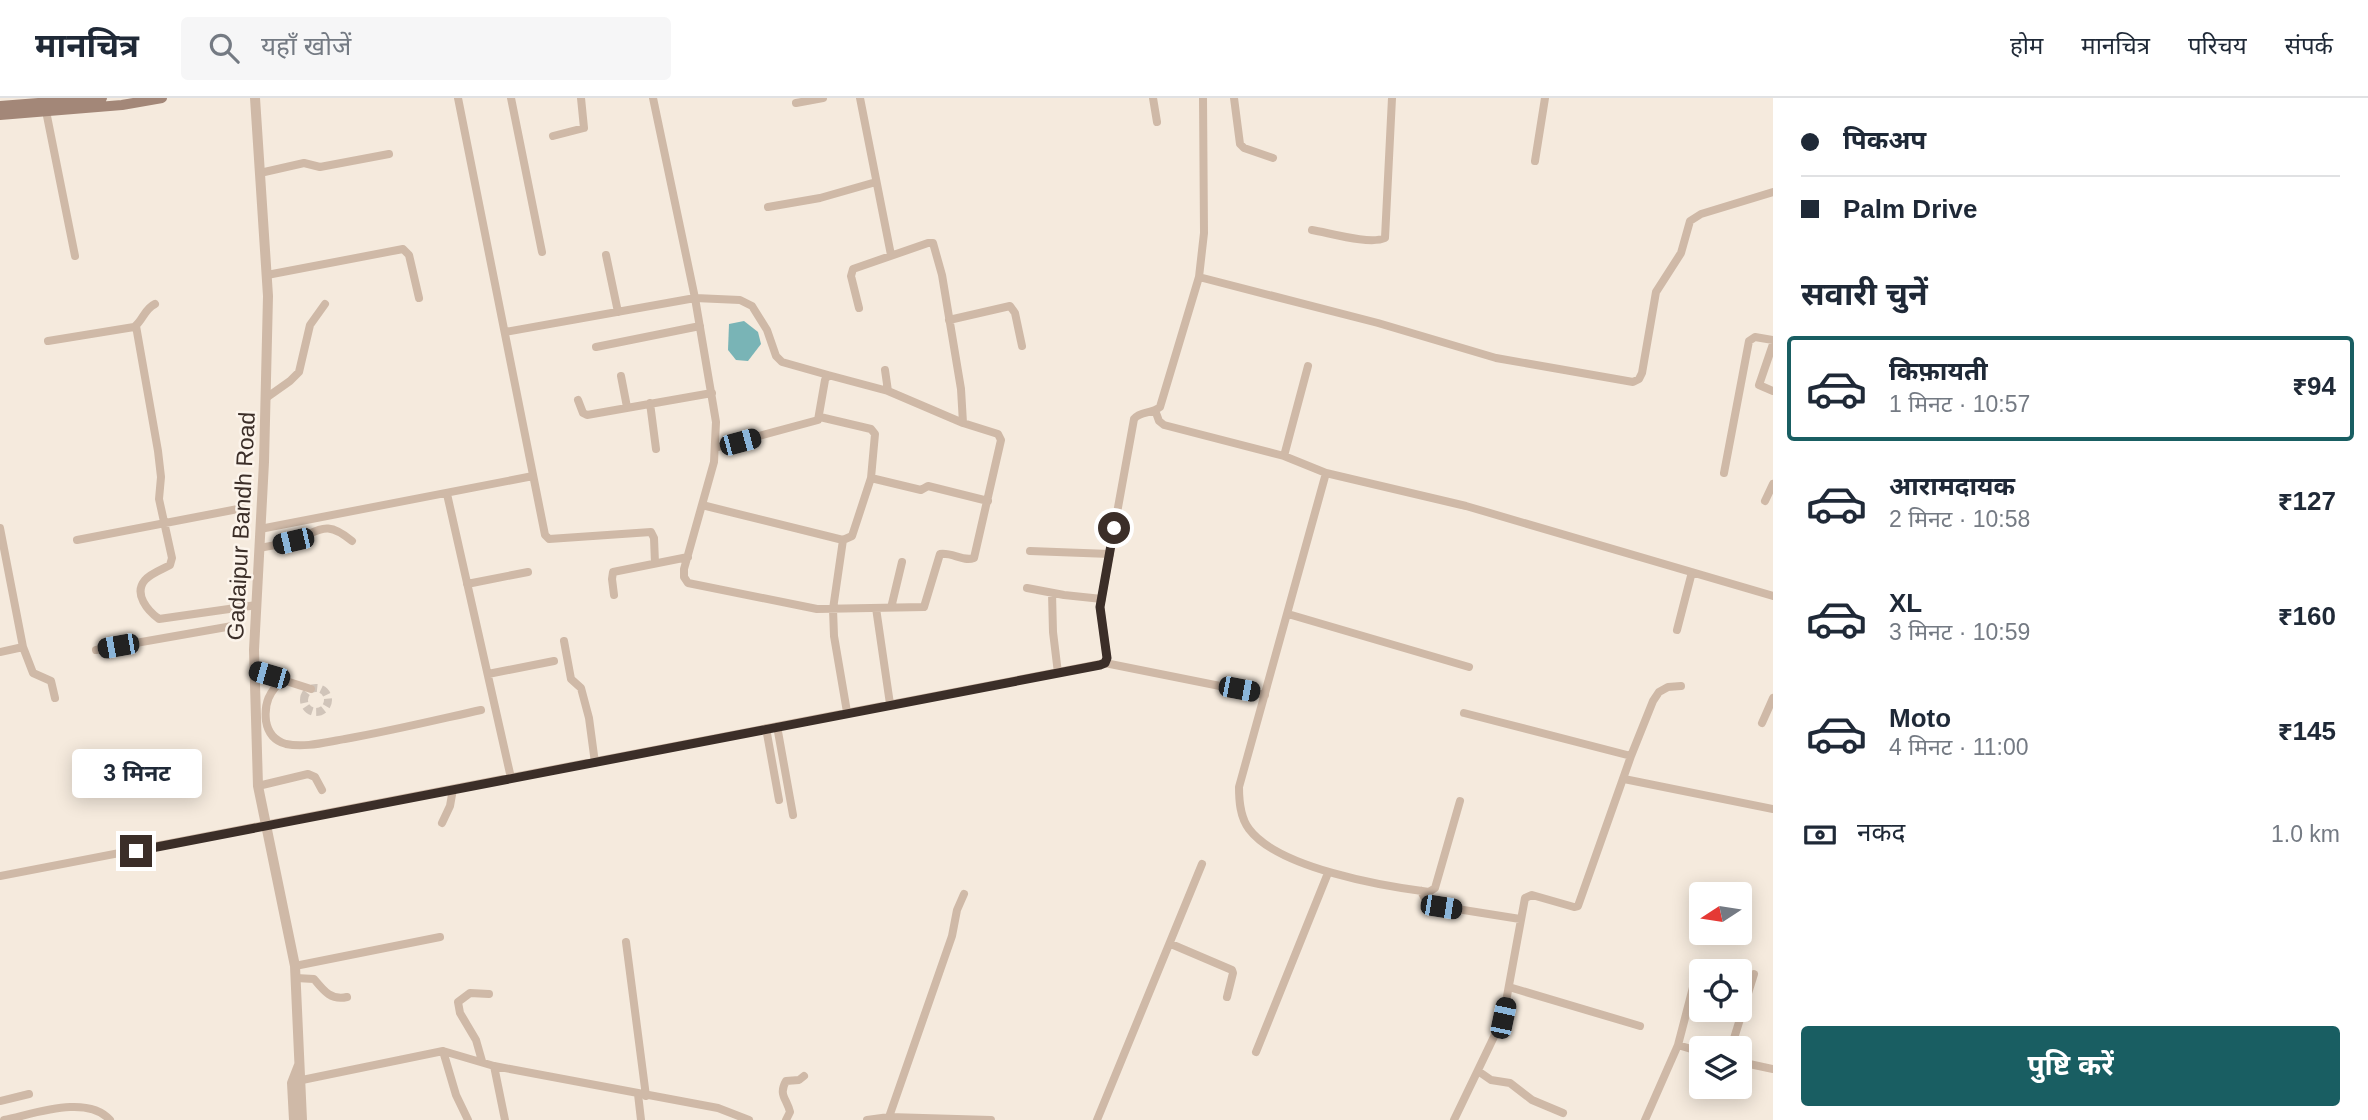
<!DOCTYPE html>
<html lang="hi">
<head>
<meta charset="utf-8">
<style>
	:root { --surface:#fff; --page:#f6f6f7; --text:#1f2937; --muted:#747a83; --line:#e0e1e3; --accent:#195e62 }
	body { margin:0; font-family:Arial,"Noto Sans Devanagari",sans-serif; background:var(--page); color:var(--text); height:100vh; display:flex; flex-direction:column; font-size:26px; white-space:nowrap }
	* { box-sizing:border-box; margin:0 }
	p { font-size:23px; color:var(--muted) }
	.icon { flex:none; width:38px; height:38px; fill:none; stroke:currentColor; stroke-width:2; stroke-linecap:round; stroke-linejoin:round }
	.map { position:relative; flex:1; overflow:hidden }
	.details { display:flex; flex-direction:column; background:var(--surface); width:595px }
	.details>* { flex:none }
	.top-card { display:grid; align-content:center; height:154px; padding:0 28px; background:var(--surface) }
	.needle { width:46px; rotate:258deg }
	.fabs { position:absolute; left:1689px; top:784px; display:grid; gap:14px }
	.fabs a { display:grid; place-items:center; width:63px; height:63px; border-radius:7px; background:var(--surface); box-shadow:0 4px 18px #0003; font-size:35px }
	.end { position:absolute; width:32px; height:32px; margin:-16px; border:9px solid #3b2e28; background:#fff; box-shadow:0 0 0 4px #fff }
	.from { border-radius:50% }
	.bubble { position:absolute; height:49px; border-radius:7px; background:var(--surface); box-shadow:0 4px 18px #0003; font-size:23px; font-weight:700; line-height:49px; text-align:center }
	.car { position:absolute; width:21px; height:42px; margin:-21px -10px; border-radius:9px; box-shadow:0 0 5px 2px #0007; background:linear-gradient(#222 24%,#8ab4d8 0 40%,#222 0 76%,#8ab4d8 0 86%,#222 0) }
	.top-card b { display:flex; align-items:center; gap:24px; height:66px; font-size:26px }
	.top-card b+b { border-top:2px solid var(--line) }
	.top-card i { width:18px; height:18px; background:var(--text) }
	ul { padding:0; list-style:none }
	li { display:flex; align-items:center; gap:21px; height:105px; margin:0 14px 10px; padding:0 14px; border:4px solid transparent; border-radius:7px }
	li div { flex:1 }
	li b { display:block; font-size:26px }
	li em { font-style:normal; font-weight:700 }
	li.active { border-color:var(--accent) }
	li>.icon { width:63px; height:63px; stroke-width:1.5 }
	h2 { padding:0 28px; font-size:32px; line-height:84px }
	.pay { display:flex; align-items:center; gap:18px; height:77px; padding:0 28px; font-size:26px }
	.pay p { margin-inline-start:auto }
	.primary-button { display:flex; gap:14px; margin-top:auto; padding:14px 28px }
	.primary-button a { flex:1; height:80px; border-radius:7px; background:var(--accent); color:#fff; font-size:28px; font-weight:700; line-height:80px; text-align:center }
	header { display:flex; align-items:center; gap:42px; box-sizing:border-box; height:98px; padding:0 35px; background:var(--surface); border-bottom:2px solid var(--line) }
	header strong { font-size:33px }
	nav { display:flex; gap:38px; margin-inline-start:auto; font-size:24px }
	.search { width:490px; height:63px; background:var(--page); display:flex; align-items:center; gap:18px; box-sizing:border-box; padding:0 24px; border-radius:7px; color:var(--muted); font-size:26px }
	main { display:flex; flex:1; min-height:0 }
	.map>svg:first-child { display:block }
</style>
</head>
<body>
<header>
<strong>मानचित्र</strong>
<div class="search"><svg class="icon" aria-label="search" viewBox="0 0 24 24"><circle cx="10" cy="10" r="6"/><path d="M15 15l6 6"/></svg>यहाँ खोजें</div>
<nav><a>होम</a><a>मानचित्र</a><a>परिचय</a><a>संपर्क</a></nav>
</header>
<main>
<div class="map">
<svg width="1773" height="1022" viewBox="0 0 1773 1022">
	<rect width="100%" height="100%" fill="#f5eadd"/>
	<!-- water -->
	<path fill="#79b4b6" d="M744,223L758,234L761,246L748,263L736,262L728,252L729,226Z"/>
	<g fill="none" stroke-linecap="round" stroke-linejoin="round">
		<!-- minor-tunnel -->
		<path stroke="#d0c4b9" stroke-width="8" stroke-dasharray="8 4" stroke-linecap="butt" d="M304 602a12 12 0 1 1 24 0a12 12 0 1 1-24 0Z"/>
		<!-- minor -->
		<path stroke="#cfb9a7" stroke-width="8" d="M458,0L545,437L549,441L651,434L654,440L655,465
			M511,0L542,154
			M653,0L695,200L716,324L714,364L684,471V479L688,485L817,511L924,509L940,456C952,454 963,464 974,460L1001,342L998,336L963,325
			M860,0L891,157
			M1153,0L1157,24
			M1234,0L1240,46L1244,50L1273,60
			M796,5L823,0
			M46,13L75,158
			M553,38L584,30L581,0
			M1535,63L1545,0
			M260,75L304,65L320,69L389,56
			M768,109L820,100L876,84
			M1312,132C1330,135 1370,147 1385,140L1392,0
			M606,157L618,214
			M267,177L403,151L409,157L419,200
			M1199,179L1378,225L1496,260L1633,284L1639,281L1642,275L1656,194L1681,155L1690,123L1701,116L1773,94
			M949,222L1010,208L1015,215L1022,248
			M136,228L158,353L161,379L159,401L172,460L170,467C163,471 151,475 145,482C133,496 148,513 159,521L257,507
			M505,234L695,200L740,202L752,208L767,232L776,258L782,264L828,277
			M48,243L134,229C143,223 144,211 155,206
			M1773,246L1759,287L1773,293
			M596,249L700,228
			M885,272L888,293
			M621,278L627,309
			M266,300L290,283L299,274L310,227L325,206
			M578,302L583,315L587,317L712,295
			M650,305L656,351
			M1155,312L1159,323L1164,327L1284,358L1326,375L1239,689C1239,703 1240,719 1249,731C1278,770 1382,788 1429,794L1435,790L1460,703
			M715,350L818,322L825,282L828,277L888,293L963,325L961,291L942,177L933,145H928L853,171L851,178L859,210
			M1284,358L1308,268
			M1326,375L1466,408L1773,498
			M1724,375L1749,243L1755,239L1773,242
			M871,380L921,392L928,388L988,403
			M447,396L511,680
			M1765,403L1773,386
			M702,407L843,442L852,438L871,380L875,336L871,331L820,319
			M0,430L23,549L0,554
			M260,431L533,378
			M77,442L243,410
			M843,442L833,511L834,538L847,614
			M260,450C270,448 282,446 292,443C320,434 324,420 352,443
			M1030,453L1110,456
			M467,486L528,474
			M1027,490L1064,497L1102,501
			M1052,495L1053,534L1058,575
			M614,497L612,481L613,474L688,459
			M876,510L890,606
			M891,510L902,464
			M1288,516L1469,569
			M1677,532L1692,474
			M564,543L571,581L581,590L589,620L595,665
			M23,549L33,575L51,583L55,600
			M96,552L238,527
			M1105,565L1265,597
			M255,573L311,591
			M488,576L554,563
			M283,581C269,594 264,605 266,623C268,635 275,643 286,646C305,650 326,644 345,641C391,633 436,622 481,612
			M1464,615L1631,658
			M1762,625L1773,600
			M777,628L793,717
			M766,630L779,702
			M1624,681L1773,711
			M258,688L308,676L315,679L322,692
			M442,725L450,708L453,691
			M0,778L1105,565L1107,560L1100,509L1134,321C1140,313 1152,316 1160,309L1199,179L1204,135L1203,0
			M1421,793L1427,805L1432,807L1520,821
			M626,844L646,998
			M1171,846L1232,872L1233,875L1227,899
			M295,868L440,839
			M296,880L314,881C323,892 331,903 347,899
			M1509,889L1640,928
			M1678,947L1697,874
			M1731,950L1754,876
			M443,953L456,997L468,1022
			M1256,954L1328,775
			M482,963L476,942L460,915L458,904L470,895L489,896
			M1740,964L1773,971
			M494,968L505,1022
			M1478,973L1491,982L1510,985L1532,1002L1563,1015
			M302,982L443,953L494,968L718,1010L749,1022
			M638,996L641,1022
			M0,1003L29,996
			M889,1019L952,838L957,812L964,796
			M4,1022C34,1016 87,996 110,1022
			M786,1022L790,1014C787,1001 778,997 786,983L799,982L804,978
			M867,1022L889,1019L991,1022
			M1097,1022L1202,766
			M1454,1022L1503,920L1525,800L1532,797L1574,809L1578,808L1631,658L1653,603L1659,594L1668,589L1681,588
			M1645,1022L1678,947L1701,954"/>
		<!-- tertiary -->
		<path stroke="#cfb9a7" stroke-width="10" d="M255,0L268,198L264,364L254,552L258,688L295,868L302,1022
			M294,1022L292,985L299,967"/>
		<!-- secondary -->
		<path stroke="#a38778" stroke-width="10" d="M0,8L102,0
			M0,17L122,7L162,0"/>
	</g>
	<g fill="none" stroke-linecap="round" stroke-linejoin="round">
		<!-- route -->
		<path stroke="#3b2e28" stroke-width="9" d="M136,753L1100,567L1105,565L1107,560L1100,509L1114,430"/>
	</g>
	<g text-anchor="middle" stroke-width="5" stroke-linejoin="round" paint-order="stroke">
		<!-- street labels -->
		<g font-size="23" fill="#3b2e28" stroke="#fcf4eb">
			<text transform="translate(241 428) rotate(-87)" y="8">Gadaipur Bandh Road</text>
		</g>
	</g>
</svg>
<div class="fabs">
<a><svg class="needle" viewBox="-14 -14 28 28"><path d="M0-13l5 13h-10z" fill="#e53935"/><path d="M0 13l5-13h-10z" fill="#747a83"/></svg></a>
<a><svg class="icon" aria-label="locate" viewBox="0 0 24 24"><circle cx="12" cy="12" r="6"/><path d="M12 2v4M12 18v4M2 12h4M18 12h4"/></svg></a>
<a><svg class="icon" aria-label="layers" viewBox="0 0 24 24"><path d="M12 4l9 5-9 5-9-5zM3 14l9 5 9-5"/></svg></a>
</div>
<i class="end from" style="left:1114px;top:430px"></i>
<i class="end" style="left:136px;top:753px"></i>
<div class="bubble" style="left:72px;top:651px;width:130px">3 मिनट</div>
<i class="car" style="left:740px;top:344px;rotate:75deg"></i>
<i class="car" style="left:293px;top:443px;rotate:257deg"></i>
<i class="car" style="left:118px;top:548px;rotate:260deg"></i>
<i class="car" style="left:269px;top:577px;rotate:286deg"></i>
<i class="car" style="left:1239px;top:591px;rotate:101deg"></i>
<i class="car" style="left:1441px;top:809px;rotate:99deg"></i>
<i class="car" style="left:1503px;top:920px;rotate:12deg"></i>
</div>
<section class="details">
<div class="top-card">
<b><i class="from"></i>पिकअप</b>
<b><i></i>Palm Drive</b>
</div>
<h2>सवारी चुनें</h2>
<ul>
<li class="active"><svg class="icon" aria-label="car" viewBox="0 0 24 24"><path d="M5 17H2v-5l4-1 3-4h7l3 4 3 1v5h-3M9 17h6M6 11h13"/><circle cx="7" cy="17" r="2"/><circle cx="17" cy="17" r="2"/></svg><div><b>किफ़ायती</b><p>1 मिनट · 10:57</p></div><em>₹94</em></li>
<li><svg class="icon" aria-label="car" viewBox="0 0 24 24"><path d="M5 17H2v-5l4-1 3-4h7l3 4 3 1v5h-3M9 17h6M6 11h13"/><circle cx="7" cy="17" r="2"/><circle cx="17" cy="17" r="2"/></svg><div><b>आरामदायक</b><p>2 मिनट · 10:58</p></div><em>₹127</em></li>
<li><svg class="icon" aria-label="car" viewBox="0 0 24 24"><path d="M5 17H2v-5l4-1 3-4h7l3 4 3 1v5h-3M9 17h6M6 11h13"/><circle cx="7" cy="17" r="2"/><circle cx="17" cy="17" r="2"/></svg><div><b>XL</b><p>3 मिनट · 10:59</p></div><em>₹160</em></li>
<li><svg class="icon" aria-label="car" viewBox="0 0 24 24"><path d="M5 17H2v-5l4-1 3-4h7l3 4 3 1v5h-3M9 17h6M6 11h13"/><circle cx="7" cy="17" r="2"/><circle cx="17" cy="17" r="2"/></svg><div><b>Moto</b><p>4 मिनट · 11:00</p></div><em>₹145</em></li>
</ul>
<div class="pay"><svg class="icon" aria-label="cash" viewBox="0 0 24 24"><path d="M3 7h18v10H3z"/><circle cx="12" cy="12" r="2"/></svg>नकद<p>1.0 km</p></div>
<div class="primary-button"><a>पुष्टि करें</a></div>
</section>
</main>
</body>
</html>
